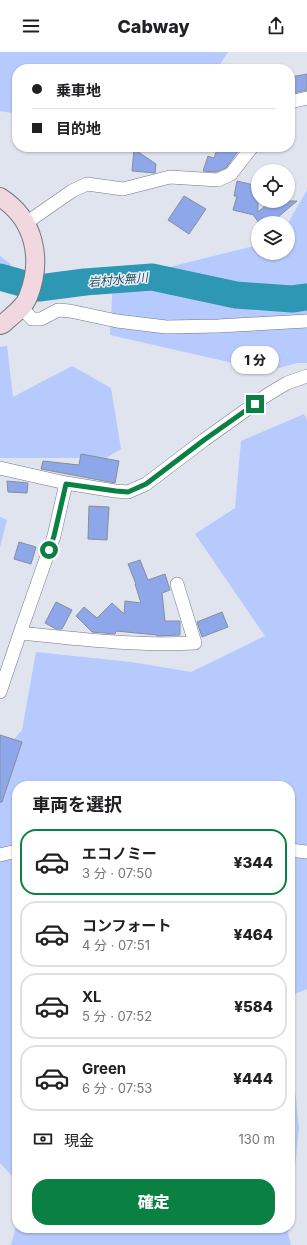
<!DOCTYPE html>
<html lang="ja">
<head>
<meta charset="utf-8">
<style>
	:root { --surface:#fff; --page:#f2f2f2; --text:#202124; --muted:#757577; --line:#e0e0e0; --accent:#0b8043 }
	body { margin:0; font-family:Inter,"Noto Sans JP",sans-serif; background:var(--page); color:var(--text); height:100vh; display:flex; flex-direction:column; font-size:15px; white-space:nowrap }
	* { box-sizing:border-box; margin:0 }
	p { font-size:13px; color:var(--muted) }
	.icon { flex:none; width:22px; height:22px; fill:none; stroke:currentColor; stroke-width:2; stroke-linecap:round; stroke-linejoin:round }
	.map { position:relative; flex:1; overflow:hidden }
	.drawer { position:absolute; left:12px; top:729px; width:283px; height:452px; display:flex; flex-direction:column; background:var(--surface); border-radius:16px; box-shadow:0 1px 3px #0004 }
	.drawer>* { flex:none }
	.banner { position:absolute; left:12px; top:12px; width:283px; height:88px; border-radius:16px; box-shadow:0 1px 3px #0004; display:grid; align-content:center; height:88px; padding:0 20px; background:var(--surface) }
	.buttons { position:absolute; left:251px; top:112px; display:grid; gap:8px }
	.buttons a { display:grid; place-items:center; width:44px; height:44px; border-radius:50%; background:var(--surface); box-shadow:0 1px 3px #0004; font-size:20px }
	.end { position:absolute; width:18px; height:18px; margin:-9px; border:5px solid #0b8043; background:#fff; box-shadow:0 0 0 2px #fff }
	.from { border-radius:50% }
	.bubble { position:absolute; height:28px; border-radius:14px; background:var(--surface); box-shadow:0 1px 3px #0004; font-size:13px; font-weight:800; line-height:28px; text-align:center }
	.banner b { display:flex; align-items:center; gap:14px; height:38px; font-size:15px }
	.banner b+b { border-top:1px solid var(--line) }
	.banner i { width:10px; height:10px; background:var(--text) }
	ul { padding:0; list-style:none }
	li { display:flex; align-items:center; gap:12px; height:66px; margin:0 8px 6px; padding:0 12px; border:2px solid var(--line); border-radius:16px }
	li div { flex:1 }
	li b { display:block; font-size:15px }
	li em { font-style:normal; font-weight:800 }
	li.current { border-color:var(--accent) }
	li>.icon { width:36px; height:36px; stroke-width:1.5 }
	h2 { padding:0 20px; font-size:18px; line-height:48px }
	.pay { display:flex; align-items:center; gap:10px; height:44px; padding:0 20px; font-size:15px }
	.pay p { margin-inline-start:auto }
	.primary-button { display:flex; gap:8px; margin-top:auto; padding:8px 20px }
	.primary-button a { flex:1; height:46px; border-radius:16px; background:var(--accent); color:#fff; font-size:16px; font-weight:800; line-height:46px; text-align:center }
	header { display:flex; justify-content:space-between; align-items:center; height:52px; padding:0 20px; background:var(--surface); font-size:18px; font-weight:800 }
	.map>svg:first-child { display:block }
</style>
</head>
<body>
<header><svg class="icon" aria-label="menu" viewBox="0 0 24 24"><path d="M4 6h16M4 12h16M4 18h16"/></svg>Cabway<svg class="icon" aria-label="share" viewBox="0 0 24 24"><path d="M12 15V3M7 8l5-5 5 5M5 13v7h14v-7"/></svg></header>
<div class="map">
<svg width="307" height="1193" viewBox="0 0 307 1193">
	<rect width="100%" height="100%" fill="#dfe4ef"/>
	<!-- green -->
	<path fill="#b6cafd" d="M0,0H228L217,17H17V62L0,59Z
		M307,138V311H297L268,319L110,283L113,229L258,193V201H288V171Z
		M0,204L11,212L0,234Z
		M7,294L13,345L72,314L111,336L121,397L106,406H0V295Z
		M304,362L307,368V937L290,944V734H17V1157L14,1126L0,1111V704L22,678L36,600L131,610L191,620L265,584L195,482L235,456L241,389Z
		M0,465L7,468L0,495Z
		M290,989L299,1076L290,1164Z
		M17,1171V1176H289L288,1181L291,1193H11Z"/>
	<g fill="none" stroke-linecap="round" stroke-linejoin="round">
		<!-- river -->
		<path stroke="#2d97b4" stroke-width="27" d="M0,225L39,236L85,230L152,225L236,243L292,247L307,245"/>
	</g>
	<!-- building -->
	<path fill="#8da7ea" stroke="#898e98" d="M307,22V38L293,41L291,25Z
		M218,95H241L226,116L216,120L203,119L208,104L214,106Z
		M134,97L156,112L155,121L132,119Z
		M237,129L258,134V160L271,149H297L271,171H259L254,164V163L233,158L237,144H234Z
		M184,144L206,157L189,182L168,168Z
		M81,402L119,409L115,431L41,417L43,409L79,413Z
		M7,429L28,431L27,441L8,440Z
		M89,454L109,455L107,488L88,487Z
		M19,490L36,495L31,512L14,507Z
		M140,508L148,528L165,522L170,538L162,541L165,569H180V583L157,584V583L116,579L115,582L92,580L76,564L84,555L97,566L112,551L124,562L125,549L141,551L135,532H136L128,512Z
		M56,550L72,558L62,577H56L45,571Z
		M222,560L228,575L202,585L197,570Z
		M0,683L22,690L2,750H0Z"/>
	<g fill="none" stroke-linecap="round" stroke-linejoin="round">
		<defs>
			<path id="minor" d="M290,50L307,46
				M26,171L72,139L87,132L123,137L170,125L218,128L231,122L252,95
				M21,255L32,267H41L58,258L70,259L117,269L166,275L218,274L307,269
				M0,416L66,431L115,439L128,440L146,432L204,388L267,343L287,331L307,324
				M20,581C78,587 136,594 195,591L177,532
				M0,640L20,581L54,484L66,431
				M290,798L307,800
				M0,803L17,799"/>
			<path id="secondary" d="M0,145C35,167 43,208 28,245C24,256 11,264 3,272L0,273"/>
		</defs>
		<!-- minor casing -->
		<use href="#minor" stroke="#737881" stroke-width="14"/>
		<!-- secondary casing -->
		<use href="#secondary" stroke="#737881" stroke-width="20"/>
		<!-- minor -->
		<use href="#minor" stroke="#fff" stroke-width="13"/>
		<!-- secondary -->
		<use href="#secondary" stroke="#f1d8e0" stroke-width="18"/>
	</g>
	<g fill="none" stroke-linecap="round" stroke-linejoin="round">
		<!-- route -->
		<path stroke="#0b8043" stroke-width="5" d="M49,498L54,484L66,432L116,439L128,440L146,432L204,388L255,352"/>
	</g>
	<g text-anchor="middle" stroke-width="3" stroke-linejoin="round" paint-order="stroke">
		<!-- water labels -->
		<g font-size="12" font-style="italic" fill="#234f5c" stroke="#ecf1fc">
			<text transform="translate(118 228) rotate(-5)" y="4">岩村水無川</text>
		</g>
	</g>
</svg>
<div class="buttons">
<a><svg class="icon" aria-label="locate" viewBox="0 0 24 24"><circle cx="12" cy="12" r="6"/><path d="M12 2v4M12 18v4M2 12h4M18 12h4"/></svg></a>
<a><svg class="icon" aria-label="layers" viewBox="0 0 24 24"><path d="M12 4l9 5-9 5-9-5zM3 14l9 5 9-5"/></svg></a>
</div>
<i class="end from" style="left:49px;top:498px"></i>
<i class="end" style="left:255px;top:352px"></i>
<div class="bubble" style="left:231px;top:294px;width:48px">1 分</div>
<div class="banner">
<b><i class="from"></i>乗車地</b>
<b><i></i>目的地</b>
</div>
<section class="drawer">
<h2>車両を選択</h2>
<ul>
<li class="current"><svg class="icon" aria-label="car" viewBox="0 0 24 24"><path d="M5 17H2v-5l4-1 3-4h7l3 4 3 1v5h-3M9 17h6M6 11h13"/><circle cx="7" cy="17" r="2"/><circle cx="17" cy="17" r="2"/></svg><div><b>エコノミー</b><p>3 分 · 07:50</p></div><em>¥344</em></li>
<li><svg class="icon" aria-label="car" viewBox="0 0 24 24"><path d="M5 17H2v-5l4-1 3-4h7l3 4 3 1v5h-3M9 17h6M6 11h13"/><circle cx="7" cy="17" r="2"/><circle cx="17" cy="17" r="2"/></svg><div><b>コンフォート</b><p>4 分 · 07:51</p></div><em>¥464</em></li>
<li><svg class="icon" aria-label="car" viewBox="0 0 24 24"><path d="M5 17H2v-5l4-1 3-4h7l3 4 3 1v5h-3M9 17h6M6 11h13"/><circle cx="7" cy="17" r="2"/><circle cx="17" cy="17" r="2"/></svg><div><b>XL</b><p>5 分 · 07:52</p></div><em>¥584</em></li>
<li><svg class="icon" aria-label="car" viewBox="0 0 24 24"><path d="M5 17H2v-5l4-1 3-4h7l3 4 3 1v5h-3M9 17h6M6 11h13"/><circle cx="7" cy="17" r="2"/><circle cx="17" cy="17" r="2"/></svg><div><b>Green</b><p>6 分 · 07:53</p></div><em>¥444</em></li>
</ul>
<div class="pay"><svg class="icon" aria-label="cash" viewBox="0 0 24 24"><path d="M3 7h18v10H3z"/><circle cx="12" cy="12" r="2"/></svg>現金<p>130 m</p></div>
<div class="primary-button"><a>確定</a></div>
</section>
</div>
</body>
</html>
